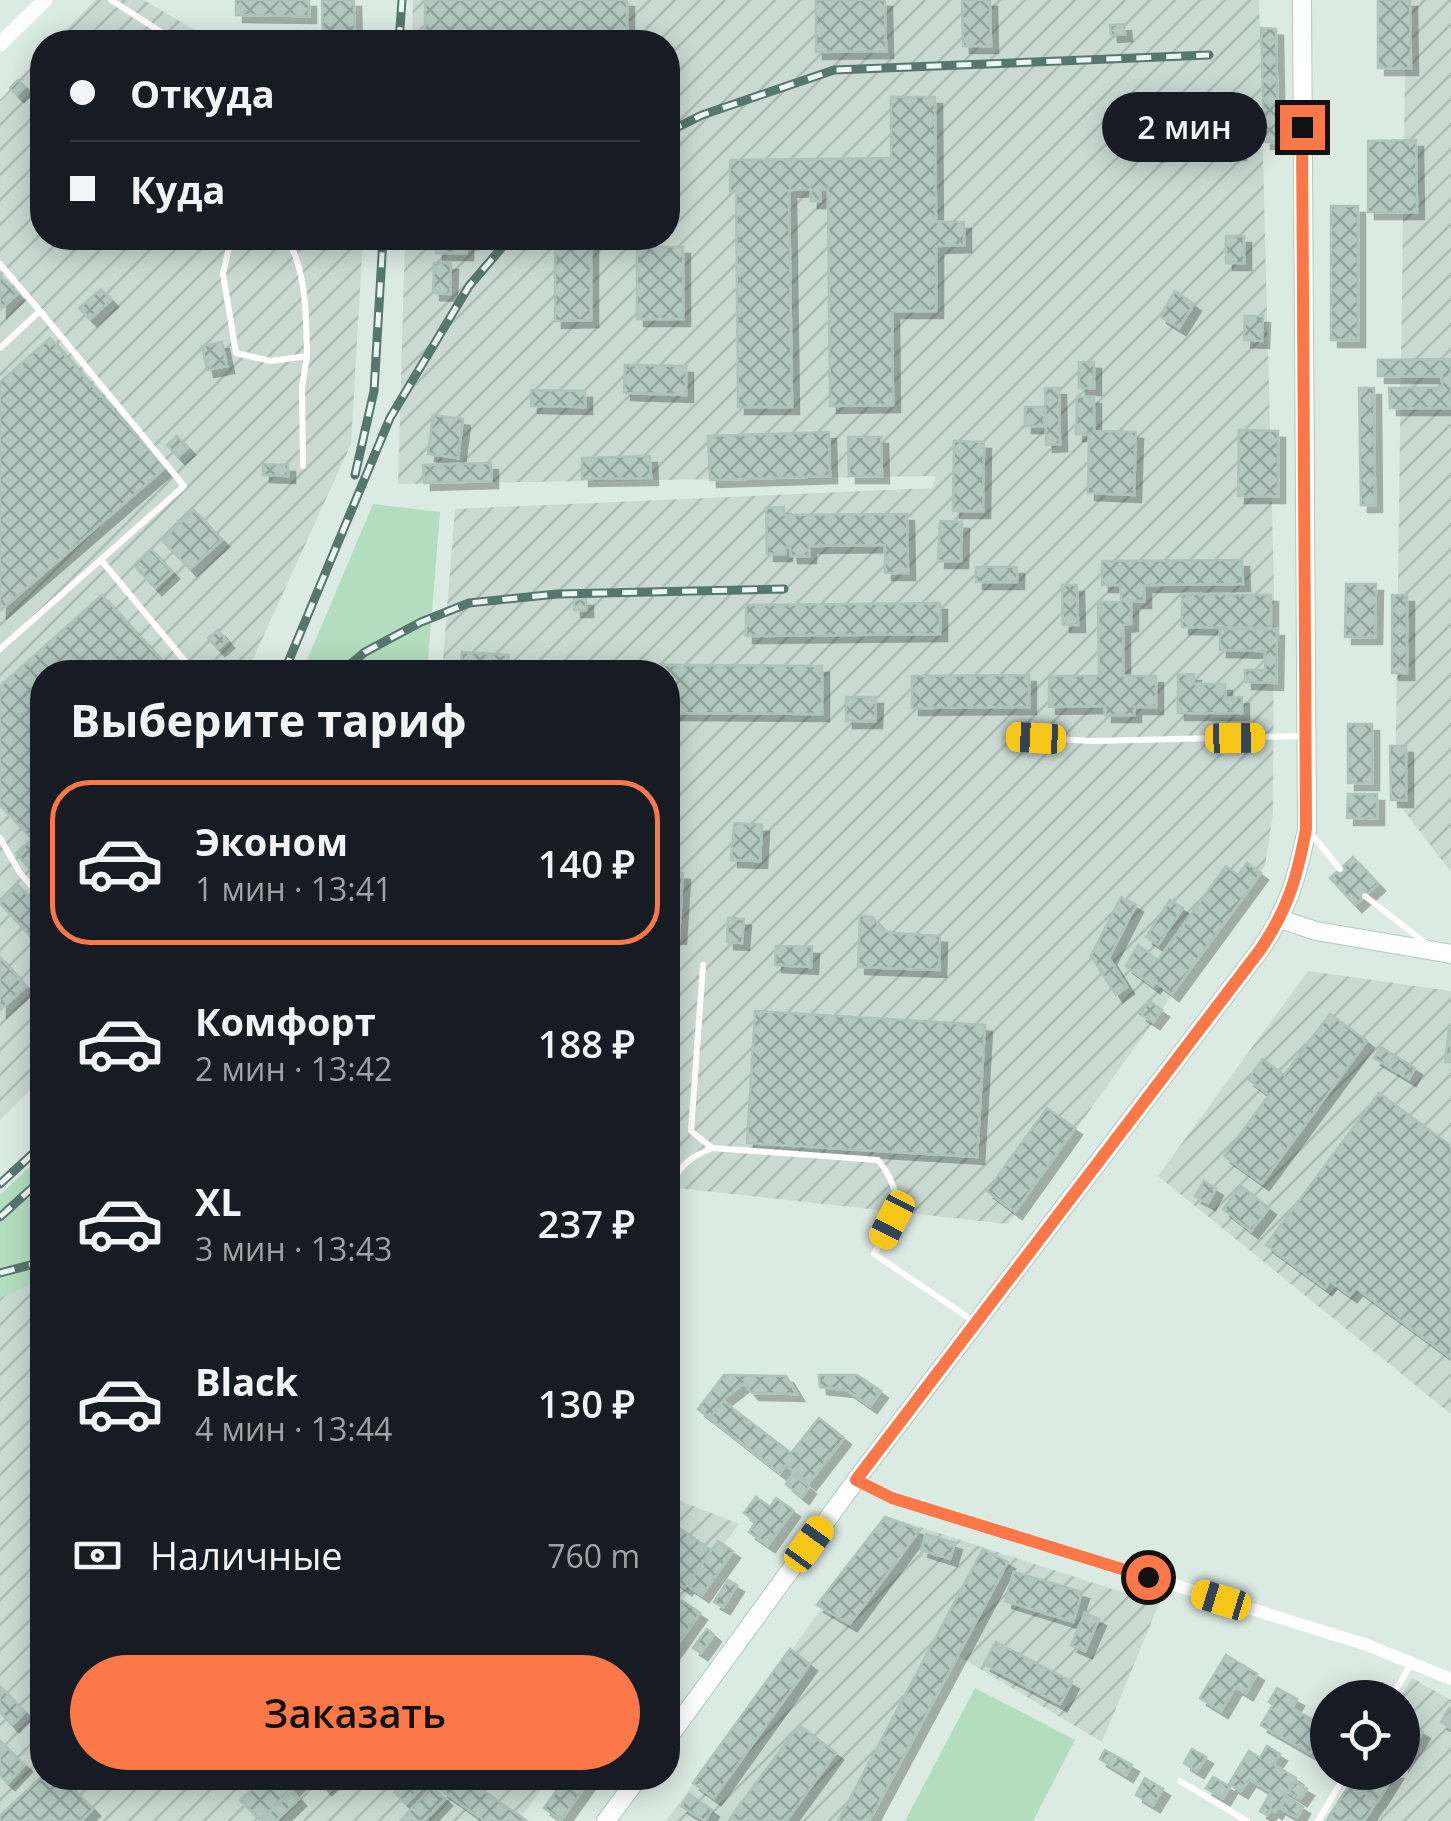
<!DOCTYPE html>
<html lang="ru">
<head>
<meta charset="utf-8">
<style>
	:root { --surface:#171b24; --page:#20242c; --text:#f1f3f6; --muted:#9ea1a6; --line:#363941; --accent:#fc7848 }
	body { margin:0; font-family:"Open Sans",sans-serif; background:var(--page); color:var(--text); height:100vh; display:flex; flex-direction:column; font-size:38px; white-space:nowrap }
	* { box-sizing:border-box; margin:0 }
	p { font-size:32px; color:var(--muted) }
	.icon { flex:none; width:55px; height:55px; fill:none; stroke:currentColor; stroke-width:2; stroke-linecap:round; stroke-linejoin:round }
	.map { position:relative; flex:1; overflow:hidden }
	.details { position:absolute; left:30px; top:660px; width:650px; height:1130px; display:flex; flex-direction:column; background:var(--surface); border-radius:40px; box-shadow:0 5px 25px #0003 }
	.details>* { flex:none }
	.hud { position:absolute; left:30px; top:30px; width:650px; height:220px; border-radius:40px; box-shadow:0 5px 25px #0003; display:grid; align-content:center; height:220px; padding:0 40px; background:var(--surface) }
	.controls { position:absolute; left:1310px; top:1680px; display:grid; gap:20px }
	.controls a { display:grid; place-items:center; width:110px; height:110px; border-radius:50%; background:var(--surface); box-shadow:0 5px 25px #0003; font-size:50px }
	.end { position:absolute; width:45px; height:45px; margin:-22px; border:12px solid #fc7848; background:#111; box-shadow:0 0 0 5px #111 }
	.from { border-radius:50% }
	.bubble { position:absolute; height:70px; border-radius:35px; background:var(--surface); box-shadow:0 5px 25px #0003; font-size:32px; font-weight:600; line-height:70px; text-align:center }
	.car { position:absolute; width:30px; height:60px; margin:-30px -15px; border-radius:12px; box-shadow:0 0 8px 2px #0007; background:linear-gradient(#f5c518 24%,#345 0 40%,#f5c518 0 76%,#345 0 86%,#f5c518 0) }
	.hud b { display:flex; align-items:center; gap:35px; height:95px; font-size:38px }
	.hud b+b { border-top:2px solid var(--line) }
	.hud i { width:25px; height:25px; background:var(--text) }
	ul { padding:0; list-style:none }
	li { display:flex; align-items:center; gap:30px; height:165px; margin:0 20px 15px; padding:0 20px; border:5px solid transparent; border-radius:40px }
	li div { flex:1 }
	li b { display:block; font-size:38px }
	li em { font-style:normal; font-weight:600 }
	li.current { border-color:var(--accent) }
	li>.icon { width:90px; height:90px; stroke-width:1.5 }
	h2 { padding:0 40px; font-size:45px; line-height:120px }
	.pay { display:flex; align-items:center; gap:25px; height:110px; padding:0 40px; font-size:38px }
	.pay p { margin-inline-start:auto }
	.primary-button { display:flex; gap:20px; margin-top:auto; padding:20px 40px }
	.primary-button a { flex:1; height:115px; border-radius:60px; background:var(--accent); color:#111; font-size:40px; font-weight:600; line-height:115px; text-align:center }
	.map>svg:first-child { display:block }
</style>
</head>
<body>
<div class="map">
<svg width="1451" height="1821" viewBox="0 0 1451 1821">
	<defs>
		<pattern id="industrial-furrows" width="10" height="10" patternUnits="userSpaceOnUse" patternTransform="scale(2.5)"><rect width="10" height="10" fill="#cadad3"/><path d="M-1 1l2-2M0 10L10 0M9 11l2-2" fill="none" stroke="#adbcb6"/></pattern>
		<pattern id="building-cross-hatch" width="8" height="8" patternUnits="userSpaceOnUse" patternTransform="scale(2.5)"><rect width="8" height="8" fill="#b4c7c0"/><path d="M0 0l8 8M0 8l8-8" fill="none" stroke="#92a39d"/></pattern>
		<filter id="shadow"><feDropShadow dx="7" dy="7" stdDeviation="0" flood-color="#0004"/></filter>
	</defs>
	<rect width="100%" height="100%" fill="#dceae4"/>
	<!-- industrial -->
	<path fill="url(#industrial-furrows)" d="M95,0H144L215,42H54Z
		M413,0H1259L1274,587L1273,813L1265,866L1008,1224L668,1187V672H442L455,509L932,488L936,476L398,484L405,238H668V42H412Z
		M1406,0H1451V872L1395,799Z
		M42,55V238H363L351,444L247,672H42V1079L0,1120V100Z
		M1308,971L1451,991V1414L1158,1176Z
		M42,1281V1778H550L518,1821H0V1293L13,1283Z
		M668,1496L739,1524L668,1620Z
		M889,1517L1159,1604L1102,1742L935,1642L841,1821H666Z
		M1412,1678L1451,1700V1821H1326L1355,1773L1402,1772L1400,1697Z"/>
	<!-- grass -->
	<path fill="#b3ddbf" d="M373,504L440,512L427,672H302Z
		M42,1155V1280L0,1298V1195Z
		M975,1688L1075,1740L1033,1821H905Z"/>
	<!-- building -->
	<path fill="url(#building-cross-hatch)" stroke="#aec3bb" stroke-width="2.5" filter="url(#shadow)" d="M236,0H309V16L236,15Z
		M322,0H354L355,35L323,36Z
		M425,0H627V42H425Z
		M816,0H885L886,51L816,52Z
		M962,0H990L991,46H963Z
		M1378,0H1410L1411,68H1378Z
		M1124,24L1125,34L1111,35L1110,25Z
		M1261,28L1276,29L1278,142H1264Z
		M18,80L25,87L17,95L10,88Z
		M891,97H935L936,222H964V245L936,246V311H892L893,405L830,406L828,189H820V201H811V189L789,190L792,407H738L736,191H730V160L891,158Z
		M1239,117V153L1153,154V118Z
		M1416,140L1417,212H1368V141Z
		M1331,206H1358V340H1331Z
		M1226,236H1244V263H1226Z
		M436,238H466V253H436Z
		M555,241H591V320L555,321Z
		M637,247H683V319H637Z
		M434,263H451L450,294L433,293Z
		M0,275L17,294L0,310Z
		M101,289L111,300L90,319L79,308Z
		M1175,291L1194,304L1179,328L1160,316Z
		M1245,316H1263L1262,341L1244,340Z
		M50,338L165,468L0,611V382Z
		M222,342L227,366L207,370L202,346Z
		M1451,359V408H1390L1389,388H1442V376H1378V360Z
		M1079,362H1094V388H1079Z
		M625,365L686,366V395L624,393Z
		M1045,388H1059L1060,444L1046,445Z
		M1359,388H1374L1375,505H1361Z
		M531,390L585,391V407L531,406Z
		M1077,397H1094V431L1136,432L1134,495L1088,493L1089,434H1076Z
		M1025,407H1044V426H1025Z
		M433,415L463,419L458,458L428,454Z
		M1239,430L1278,431V496H1238Z
		M829,432L830,476L710,480L708,436Z
		M177,436L188,448L178,457L167,445Z
		M848,437H881L882,476H849Z
		M954,441L984,442L983,511H953Z
		M650,456L651,478L582,479V458Z
		M491,463V481L424,483L423,465Z
		M263,464L288,465V476L263,475Z
		M784,507V515L907,514L908,573H885V545L809,546V556H791L790,547H785V554H767L766,508Z
		M194,510L222,540L190,569L162,540Z
		M940,521L962,522L961,561H938Z
		M151,549L172,572L155,588L134,565Z
		M1242,560L1243,584L1144,585V601H1131V624L1123,625V676H1156V707H1134V715H1105V706L1049,707V676H1099L1098,602H1121V585H1102V561Z
		M976,567H1017V582H976Z
		M1346,584H1376L1375,637H1345Z
		M1062,585H1077L1078,625H1063Z
		M1182,594L1271,595V628L1182,627Z
		M102,595L172,672H42V826L30,837L0,805V686Z
		M1392,595H1407V673H1392Z
		M574,599H586V610H574Z
		M940,603V634L746,636V605Z
		M1220,629H1277L1276,683L1245,682V670H1265V651L1220,650Z
		M218,630L227,641L218,649L208,638Z
		M462,652L509,655L508,672H461Z
		M551,664L822,666V714L668,713V672H551Z
		M1194,674V684H1225V698L1242,697V713H1178V675Z
		M1029,675V707L912,708V676Z
		M846,697H876L875,721H846Z
		M1348,724H1372V783H1348Z
		M1390,746H1406V800H1391Z
		M1348,794H1377V818H1347Z
		M734,823L762,825L760,861L731,860Z
		M42,830V883L16,853Z
		M1353,857L1378,884L1355,905L1330,878Z
		M1247,863L1261,873L1172,994L1156,982L1153,986L1126,966L1138,945L1158,960L1226,866L1238,875Z
		M668,872L683,873L679,937L668,936Z
		M18,885L42,911V949L0,903Z
		M1121,897L1136,905L1109,958L1127,987L1116,995L1091,956Z
		M1170,900L1183,908L1158,945L1146,937Z
		M860,916L872,917L883,930L892,933L940,936L939,970L858,967Z
		M728,918L744,919L742,943L727,942Z
		M776,946L812,947L811,967L775,965Z
		M0,957L26,987L0,1010Z
		M1149,1001L1162,1010L1153,1022L1140,1014Z
		M755,1011L985,1025L977,1157L747,1143Z
		M1330,1014L1367,1041L1262,1183L1224,1156L1269,1095L1248,1079L1263,1059L1284,1075Z
		M1449,1029H1451V1062H1445Z
		M1381,1047L1415,1068L1409,1079L1374,1058Z
		M1379,1093L1451,1146V1358L1356,1288L1350,1295L1330,1281L1325,1288L1266,1245Z
		M1047,1108L1075,1128L1015,1212L987,1191Z
		M1204,1181L1216,1189L1208,1203L1195,1196Z
		M1241,1186L1269,1208L1251,1231L1223,1209Z
		M724,1375L786,1376L797,1394L752,1393L744,1383L726,1397L710,1418L698,1409Z
		M819,1375H857L881,1391L870,1406L847,1390L820,1387Z
		M723,1401L791,1453L819,1418L844,1438L809,1483L786,1465L780,1473L710,1418Z
		M793,1474L809,1487L802,1497L786,1484Z
		M756,1497L770,1507L776,1498L793,1510L768,1545L749,1532L756,1522L744,1513Z
		M885,1517L920,1530L850,1624L817,1605Z
		M668,1520L711,1550L685,1588L668,1576Z
		M926,1534L955,1543L950,1559L921,1550Z
		M718,1541L733,1551L702,1595L687,1585Z
		M983,1549L1008,1562L869,1821H838Z
		M1014,1572L1082,1592L1073,1622L1005,1601Z
		M728,1580L737,1585L723,1607L714,1602Z
		M681,1600L700,1613L670,1655L668,1618Z
		M1085,1613L1099,1619L1085,1651L1071,1645Z
		M707,1629L714,1635L701,1653L693,1648Z
		M996,1642L1072,1682L1060,1704L984,1664Z
		M790,1649L810,1664L714,1798L693,1783Z
		M1226,1655L1257,1674L1246,1693L1235,1687L1221,1711L1200,1698Z
		M0,1686L25,1712L12,1725L0,1712Z
		M1277,1688L1297,1699L1292,1708L1325,1727L1310,1753L1261,1725L1273,1705L1269,1702Z
		M1449,1708L1451,1709L1450,1728L1441,1722Z
		M1402,1719L1423,1732L1402,1763Z
		M799,1725L836,1753L786,1821H737L731,1817Z
		M0,1741L25,1765L8,1783L0,1776Z
		M1267,1746L1280,1754L1273,1764L1296,1778L1275,1812L1271,1809L1267,1815L1260,1811L1271,1792L1249,1779L1241,1791L1229,1784L1249,1751L1260,1758Z
		M1192,1749L1206,1757L1197,1771L1184,1763Z
		M1105,1750L1132,1765L1126,1775L1100,1759Z
		M1358,1772H1396L1378,1801L1351,1783Z
		M42,1776L63,1778L93,1809L81,1821H0V1816Z
		M1213,1777L1230,1787L1223,1798L1206,1788Z
		M264,1778H297L298,1783L260,1820L240,1800Z
		M316,1778H336L325,1788Z
		M384,1778H403L393,1787Z
		M408,1778H420L426,1783L406,1804L394,1792Z
		M450,1778H465L527,1821H485L441,1790Z
		M566,1778H591L561,1820L544,1808Z
		M1145,1778L1163,1789L1153,1805L1136,1795Z
		M1295,1782L1307,1789L1300,1799L1289,1792Z
		M1350,1784L1377,1801L1364,1821H1326Z
		M432,1787L445,1799L424,1821H400Z
		M292,1791L299,1799L276,1821H261Z
		M689,1794L712,1810L705,1821L681,1806Z
		M1287,1797L1303,1807L1297,1817L1280,1808Z"/>
	<g fill="none" stroke-linecap="round" stroke-linejoin="round">
		<defs>
			<path id="secondary" d="M1280,919L1316,931L1451,954
				M668,1738L856,1480L1260,950C1288,909 1297,878 1307,829L1302,0
				M606,1821L638,1778"/>
		</defs>
		<!-- secondary casing -->
		<use href="#secondary" stroke="#afcac1" stroke-width="20"/>
		<!-- service -->
		<path stroke="#fff" stroke-width="6" d="M111,0L177,42
			M231,238L223,274L236,353L271,361L307,356C306,316 307,273 287,238
			M0,264L40,311L0,348
			M303,466L302,387L307,356
			M101,560L194,672
			M0,649L184,486L40,311
			M1009,737L1093,741L1305,736
			M1309,831L1340,869
			M0,838L20,873L42,898
			M1365,896L1428,945
			M703,965L691,1131L711,1147
			M668,1192C678,1167 688,1158 712,1148L878,1160C908,1198 895,1215 874,1254L975,1322
			M1391,1698L1411,1664
			M1180,1781L1247,1821
			M1318,1821L1347,1772"/>
		<!-- minor -->
		<path stroke="#fff" stroke-width="12" d="M856,1480L892,1497L1367,1645L1451,1679"/>
		<!-- tertiary -->
		<path stroke="#fff" stroke-width="15" d="M0,44L45,0"/>
		<!-- secondary -->
		<use href="#secondary" stroke="#fff" stroke-width="18"/>
		<defs>
			<path id="rail" d="M399,42L402,0
				M668,132L702,115L834,70L1209,55
				M355,475L374,391L383,238
				M284,672L390,418L469,286L510,238
				M341,672L365,652L421,622L469,603L557,594L784,589
				M0,1184L42,1145
				M0,1217L42,1179
				M0,1273L42,1262"/>
		</defs>
		<!-- rail casing -->
		<use href="#rail" stroke="#57766e" stroke-width="9"/>
		<!-- rail -->
		<use href="#rail" stroke="#ecf6f2" stroke-width="5" stroke-dasharray="15" stroke-linecap="butt"/>
	</g>
	<g fill="none" stroke-linecap="round" stroke-linejoin="round">
		<!-- route -->
		<path stroke="#fc7848" stroke-width="12" d="M1148,1577L892,1498L856,1480L1260,950C1288,909 1297,878 1306,829L1302,127"/>
	</g>
</svg>
<div class="controls">
<a><svg class="icon" aria-label="locate" viewBox="0 0 24 24"><circle cx="12" cy="12" r="6"/><path d="M12 2v4M12 18v4M2 12h4M18 12h4"/></svg></a>
</div>
<i class="end from" style="left:1148px;top:1577px"></i>
<i class="end" style="left:1302px;top:127px"></i>
<div class="bubble" style="left:1102px;top:92px;width:165px">2 мин</div>
<i class="car" style="left:1036px;top:738px;rotate:273deg"></i>
<i class="car" style="left:1235px;top:738px;rotate:89deg"></i>
<i class="car" style="left:892px;top:1220px;rotate:207deg"></i>
<i class="car" style="left:809px;top:1544px;rotate:36deg"></i>
<i class="car" style="left:1221px;top:1600px;rotate:287deg"></i>
<div class="hud">
<b><i class="from"></i>Откуда</b>
<b><i></i>Куда</b>
</div>
<section class="details">
<h2>Выберите тариф</h2>
<ul>
<li class="current"><svg class="icon" aria-label="car" viewBox="0 0 24 24"><path d="M5 17H2v-5l4-1 3-4h7l3 4 3 1v5h-3M9 17h6M6 11h13"/><circle cx="7" cy="17" r="2"/><circle cx="17" cy="17" r="2"/></svg><div><b>Эконом</b><p>1 мин · 13:41</p></div><em>140 ₽</em></li>
<li><svg class="icon" aria-label="car" viewBox="0 0 24 24"><path d="M5 17H2v-5l4-1 3-4h7l3 4 3 1v5h-3M9 17h6M6 11h13"/><circle cx="7" cy="17" r="2"/><circle cx="17" cy="17" r="2"/></svg><div><b>Комфорт</b><p>2 мин · 13:42</p></div><em>188 ₽</em></li>
<li><svg class="icon" aria-label="car" viewBox="0 0 24 24"><path d="M5 17H2v-5l4-1 3-4h7l3 4 3 1v5h-3M9 17h6M6 11h13"/><circle cx="7" cy="17" r="2"/><circle cx="17" cy="17" r="2"/></svg><div><b>XL</b><p>3 мин · 13:43</p></div><em>237 ₽</em></li>
<li><svg class="icon" aria-label="car" viewBox="0 0 24 24"><path d="M5 17H2v-5l4-1 3-4h7l3 4 3 1v5h-3M9 17h6M6 11h13"/><circle cx="7" cy="17" r="2"/><circle cx="17" cy="17" r="2"/></svg><div><b>Black</b><p>4 мин · 13:44</p></div><em>130 ₽</em></li>
</ul>
<div class="pay"><svg class="icon" aria-label="cash" viewBox="0 0 24 24"><path d="M3 7h18v10H3z"/><circle cx="12" cy="12" r="2"/></svg>Наличные<p>760 m</p></div>
<div class="primary-button"><a>Заказать</a></div>
</section>
</div>
</body>
</html>
